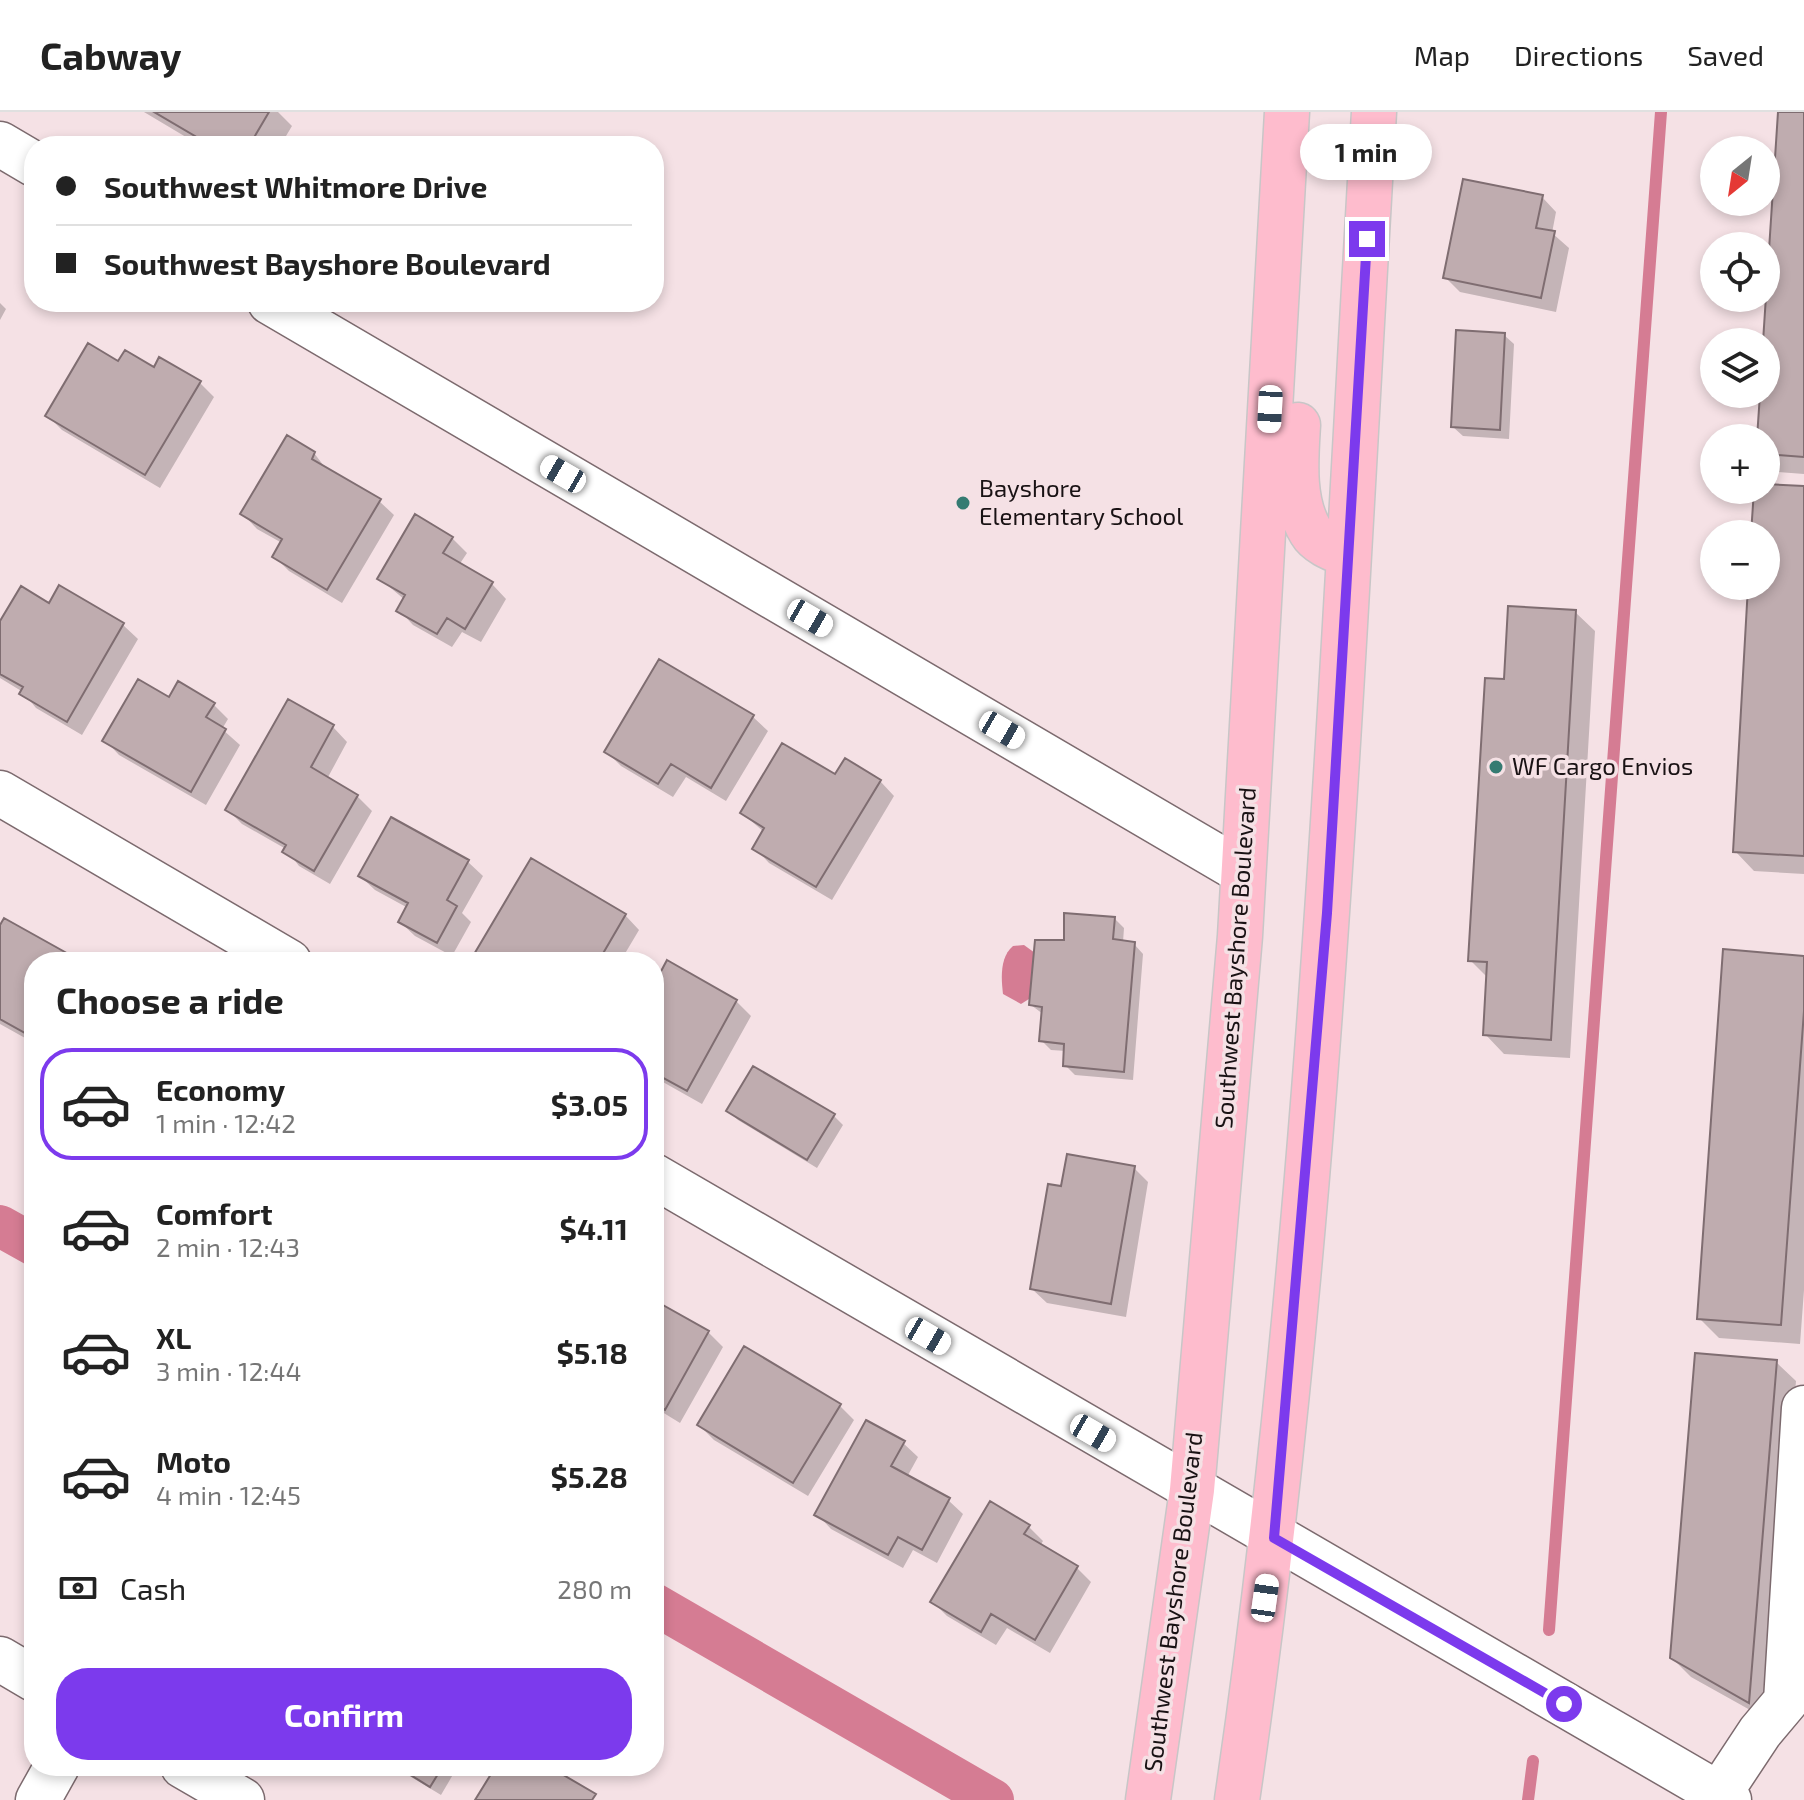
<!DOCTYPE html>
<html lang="en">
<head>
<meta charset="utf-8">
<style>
	:root { --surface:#fff; --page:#f2f2f2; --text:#222; --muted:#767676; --line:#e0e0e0; --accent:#7c3aed }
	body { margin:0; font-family:"Exo 2",sans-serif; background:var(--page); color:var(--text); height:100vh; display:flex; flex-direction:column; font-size:30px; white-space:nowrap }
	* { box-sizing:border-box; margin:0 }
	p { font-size:26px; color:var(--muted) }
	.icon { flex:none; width:44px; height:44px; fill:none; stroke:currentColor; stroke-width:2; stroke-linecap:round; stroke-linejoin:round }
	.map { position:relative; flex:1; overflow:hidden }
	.drawer { position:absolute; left:24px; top:840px; width:640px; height:824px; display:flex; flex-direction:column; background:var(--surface); border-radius:32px; box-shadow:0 4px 12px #0003 }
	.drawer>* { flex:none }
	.top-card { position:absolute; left:24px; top:24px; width:640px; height:176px; border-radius:32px; box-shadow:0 4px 12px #0003; display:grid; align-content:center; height:176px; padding:0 32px; background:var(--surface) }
	.needle { width:52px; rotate:210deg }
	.tools { position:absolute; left:1700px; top:24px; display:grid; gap:16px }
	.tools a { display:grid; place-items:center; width:80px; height:80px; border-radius:50%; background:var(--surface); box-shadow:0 4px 12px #0003; font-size:40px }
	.end { position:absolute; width:36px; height:36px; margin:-18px; border:10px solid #7c3aed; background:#fff; box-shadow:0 0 0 4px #fff }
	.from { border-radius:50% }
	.bubble { position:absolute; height:56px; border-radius:28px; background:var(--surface); box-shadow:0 4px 12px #0003; font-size:26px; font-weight:700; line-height:56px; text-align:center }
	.car { position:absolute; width:24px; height:48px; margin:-24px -12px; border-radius:10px; box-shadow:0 0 6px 2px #0007; background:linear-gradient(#fff 24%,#345 0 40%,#fff 0 76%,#345 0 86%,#fff 0) }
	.top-card b { display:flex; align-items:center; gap:28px; height:76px; font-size:30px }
	.top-card b+b { border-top:2px solid var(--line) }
	.top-card i { width:20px; height:20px; background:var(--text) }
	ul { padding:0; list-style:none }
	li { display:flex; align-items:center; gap:24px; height:112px; margin:0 16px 12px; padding:0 16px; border:4px solid transparent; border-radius:32px }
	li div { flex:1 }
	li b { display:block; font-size:30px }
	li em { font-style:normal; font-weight:700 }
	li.active { border-color:var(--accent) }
	li>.icon { width:72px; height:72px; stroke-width:1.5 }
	h2 { padding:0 32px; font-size:36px; line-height:96px }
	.pay { display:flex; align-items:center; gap:20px; height:88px; padding:0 32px; font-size:30px }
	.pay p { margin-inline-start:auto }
	.button { display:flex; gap:16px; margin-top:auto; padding:16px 32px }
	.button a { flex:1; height:92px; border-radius:32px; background:var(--accent); color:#fff; font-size:32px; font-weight:700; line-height:92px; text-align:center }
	header { display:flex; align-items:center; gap:48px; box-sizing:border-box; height:112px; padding:0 40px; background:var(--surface); border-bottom:2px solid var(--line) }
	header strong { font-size:38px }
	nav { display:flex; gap:44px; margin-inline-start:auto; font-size:28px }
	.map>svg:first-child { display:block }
</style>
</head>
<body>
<header>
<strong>Cabway</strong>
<nav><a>Map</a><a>Directions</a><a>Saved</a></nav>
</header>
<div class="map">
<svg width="1804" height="1688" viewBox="0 0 1804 1688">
	<rect width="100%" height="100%" fill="#f5e1e5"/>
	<!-- water -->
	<path fill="#d57c93" d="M1024,833L1035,841L1029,887L1021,892L1003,882C1001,865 1000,845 1013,834Z"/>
	<!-- shadow -->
	<path fill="#0003" d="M144,0H278L292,14L280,34H201Z
		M1780,0H1804V362L1778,360L1766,348V326H1759L1762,282H1766Z
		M1542,85L1556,100L1552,121L1569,136L1556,200L1460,180L1446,166Z
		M0,191L6,197L0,208Z
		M1504,223L1514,232L1509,327L1463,324L1453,315Z
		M119,251L200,271L214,285L160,376L62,318L48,304Z
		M314,341L327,358L379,389L394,403L342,491L289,459L274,444L282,431L257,417L243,402Z
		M1766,374L1804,376V762L1754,759L1735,739L1750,474H1766V422H1753L1756,378H1766Z
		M452,426L467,441L459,453L492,472L506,487L481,530L462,520L452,535L413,513L399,498L405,488L379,466Z
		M60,476L123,513L138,527L82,623L36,596L23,580L0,566V513L50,494Z
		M1575,500L1595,519L1570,946L1504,942L1485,922L1488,866L1470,848L1506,569Z
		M170,588L213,592L228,607L222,617L240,633L206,693L119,643L105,628Z
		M753,605L768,619L726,689L686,665L673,685L621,654L607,640Z
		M333,615L347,630L327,667L357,684L372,699L330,772L299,754L286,737L242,712L227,697Z
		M836,665L880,669L894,684L832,788L769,751L755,736L764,720L742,701Z
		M392,708L468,750L483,764L462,801L471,810L452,844L415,824L400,810L408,796L375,778L360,764Z
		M625,803L639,818L620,850L472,849Z
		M1115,807L1124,816L1123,830L1134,832L1143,842L1133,968L1075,963L1065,953L1066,939L1051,938L1041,928L1043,902L1031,893L1066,830Z
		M5,809L79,850H34V931L0,912V817Z
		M1804,846V1178L1800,1232L1719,1226L1699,1206Z
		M654,863L736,889L751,904L702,992L654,965Z
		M728,999L833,1003L843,1013L817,1056L738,1008Z
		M1134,1056L1148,1070L1126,1205L1047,1191L1032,1177Z
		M654,1190L708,1220L723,1235L680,1311L654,1295Z
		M1776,1250L1796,1269L1768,1608L1691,1565L1672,1546Z
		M840,1294L854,1308L808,1384L714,1328L699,1313Z
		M903,1331L918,1345L907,1365L948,1388L963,1402L937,1451L913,1438L903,1456L831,1417L817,1402Z
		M1028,1414L1043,1429L1040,1434L1077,1456L1091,1470L1050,1541L1007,1516L996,1533L947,1504L933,1490Z
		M393,1654H458L441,1683Z"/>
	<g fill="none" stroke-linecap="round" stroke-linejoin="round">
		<!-- stream -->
		<path stroke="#d57c93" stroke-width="12" d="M1549,1518L1661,0
			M1528,1688L1533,1649"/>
		<!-- canal -->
		<path stroke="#d57c93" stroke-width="42" d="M0,1114L34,1133
			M654,1492L993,1688"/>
	</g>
	<!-- building -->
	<path fill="#bfacaf" stroke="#7f6d71" stroke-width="2" d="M154,0H269L249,34H212Z
		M1778,0H1804V345L1766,342V326H1757L1760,282H1766L1763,230Z
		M1463,67L1543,83L1536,116L1555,119L1541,186L1443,166Z
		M1456,218L1505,221L1500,318L1451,315Z
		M88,231L118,249L125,238L154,255L159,245L201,269L145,363L45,304Z
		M287,323L315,340L312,347L381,387L327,478L272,445L282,427L240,402Z
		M1766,372L1804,374V744L1733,740L1748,474H1766V422H1751L1754,378H1766Z
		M415,402L453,425L443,441L493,470L465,517L447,506L437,522L396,499L405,483L377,467Z
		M59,473L124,511L67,610L19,582L23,575L0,562V509L21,474L49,491Z
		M1508,494L1576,498L1551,928L1483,923L1487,850L1468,849L1485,566L1504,567Z
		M659,547L754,603L711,676L671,652L658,672L604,640Z
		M138,567L169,585L178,569L215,591L206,605L226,617L191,680L102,629Z
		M288,587L334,613L311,655L358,683L314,759L282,740L286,733L225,698Z
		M782,631L835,662L845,646L881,668L816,775L752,737L764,716L740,701Z
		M391,705L469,748L447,788L457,794L437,831L398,810L408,791L358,764Z
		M531,746L626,802L598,850L470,849Z
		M1064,801L1115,805L1113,827L1135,830L1124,960L1063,954L1064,932L1039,929L1042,895L1029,893L1035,828H1064Z
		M4,806L81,849L34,850V926L0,907V813Z
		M1723,837L1804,844V899L1781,1213L1697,1207Z
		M667,848L737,888L687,979L654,961V860L659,863Z
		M753,954L835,1002L807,1048L726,999Z
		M1067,1042L1135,1054L1111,1192L1030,1177L1048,1072L1061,1074Z
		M654,1188L709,1219L665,1298L654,1292Z
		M744,1234L841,1292L793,1371L697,1313Z
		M1695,1241L1777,1248L1749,1591L1670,1546Z
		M866,1308L905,1329L891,1354L950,1386L922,1438L898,1425L888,1443L814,1403Z
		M990,1389L1030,1413L1024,1422L1078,1454L1035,1528L991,1502L981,1520L930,1490Z
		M396,1654H443L430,1675Z
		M496,1654H548L596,1682L592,1688H475Z"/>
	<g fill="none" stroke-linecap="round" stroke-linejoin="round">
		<defs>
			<path id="minor" d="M0,32L34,52
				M270,190L1243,760
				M0,681L289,850
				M654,1064L1729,1688
				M0,1547L34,1567
				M183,1654L242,1688
				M1719,1682L1760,1620L1786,1589L1804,1296
				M38,1688L57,1654"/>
			<path id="major" d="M1298,313C1296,346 1292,390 1311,420C1318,432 1336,438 1348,443
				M1148,1688L1192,1378L1240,824L1287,0
				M1237,1688C1319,1130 1341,563 1374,0"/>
		</defs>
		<!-- minor casing -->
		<use href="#minor" stroke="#7c6a6e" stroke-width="47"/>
		<!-- major casing -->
		<use href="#major" stroke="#c8c6c7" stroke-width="47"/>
		<!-- minor -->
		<use href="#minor" stroke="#fff" stroke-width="44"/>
		<!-- major -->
		<use href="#major" stroke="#febccd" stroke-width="44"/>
	</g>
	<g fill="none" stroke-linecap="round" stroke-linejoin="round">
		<!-- route -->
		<path stroke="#7c3aed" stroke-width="10" d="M1367,127L1327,801L1274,1426L1564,1592"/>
	</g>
	<!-- markers -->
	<g fill="#357b72" stroke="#f5e1e5" stroke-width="3">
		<circle cx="963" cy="391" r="8"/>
		<circle cx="1496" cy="655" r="8"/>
	</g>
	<g text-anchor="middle" stroke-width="7" stroke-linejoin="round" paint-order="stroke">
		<!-- poi labels -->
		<g font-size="24" fill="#191214" stroke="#f5e1e5" text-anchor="start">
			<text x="979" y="385">Bayshore<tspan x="979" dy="28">Elementary School</tspan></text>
			<text x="1512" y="663">WF Cargo Envios</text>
		</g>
		<!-- street labels -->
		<g font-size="24" fill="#191214" stroke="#f5e1e5">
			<text transform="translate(1236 846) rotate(-86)" y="8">Southwest Bayshore Boulevard</text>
			<text transform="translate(1174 1490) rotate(-83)" y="8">Southwest Bayshore Boulevard</text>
		</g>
	</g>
</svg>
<div class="tools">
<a><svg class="needle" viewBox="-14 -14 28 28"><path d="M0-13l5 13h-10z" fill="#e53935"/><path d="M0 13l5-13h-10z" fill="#767676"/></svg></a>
<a><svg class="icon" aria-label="locate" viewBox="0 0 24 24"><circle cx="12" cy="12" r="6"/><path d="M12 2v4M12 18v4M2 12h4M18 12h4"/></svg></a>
<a><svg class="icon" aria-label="layers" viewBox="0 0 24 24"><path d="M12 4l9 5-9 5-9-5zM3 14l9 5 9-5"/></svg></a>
<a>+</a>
<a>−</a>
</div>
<i class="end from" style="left:1564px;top:1592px"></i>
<i class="end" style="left:1367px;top:127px"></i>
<div class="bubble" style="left:1300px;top:12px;width:132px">1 min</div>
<i class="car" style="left:1270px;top:297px;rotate:183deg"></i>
<i class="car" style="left:563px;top:362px;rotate:300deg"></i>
<i class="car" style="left:810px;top:506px;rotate:120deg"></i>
<i class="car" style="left:1002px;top:618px;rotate:120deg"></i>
<i class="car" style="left:928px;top:1224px;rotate:120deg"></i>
<i class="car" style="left:1093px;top:1321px;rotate:120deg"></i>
<i class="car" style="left:1265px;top:1486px;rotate:8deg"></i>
<div class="top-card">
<b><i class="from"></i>Southwest Whitmore Drive</b>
<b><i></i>Southwest Bayshore Boulevard</b>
</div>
<section class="drawer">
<h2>Choose a ride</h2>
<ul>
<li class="active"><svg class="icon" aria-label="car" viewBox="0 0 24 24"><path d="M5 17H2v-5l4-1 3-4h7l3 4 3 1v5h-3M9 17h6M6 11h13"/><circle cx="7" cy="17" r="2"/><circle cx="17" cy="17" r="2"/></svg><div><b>Economy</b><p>1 min · 12:42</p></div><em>$3.05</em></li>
<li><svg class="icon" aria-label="car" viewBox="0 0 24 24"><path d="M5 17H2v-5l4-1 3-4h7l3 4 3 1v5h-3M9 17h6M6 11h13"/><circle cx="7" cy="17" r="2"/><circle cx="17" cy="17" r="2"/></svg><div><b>Comfort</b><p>2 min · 12:43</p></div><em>$4.11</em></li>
<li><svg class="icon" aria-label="car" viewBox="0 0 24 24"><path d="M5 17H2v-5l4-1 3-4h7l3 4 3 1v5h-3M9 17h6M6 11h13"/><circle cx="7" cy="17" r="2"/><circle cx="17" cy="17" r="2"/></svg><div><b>XL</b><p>3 min · 12:44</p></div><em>$5.18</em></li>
<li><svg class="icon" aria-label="car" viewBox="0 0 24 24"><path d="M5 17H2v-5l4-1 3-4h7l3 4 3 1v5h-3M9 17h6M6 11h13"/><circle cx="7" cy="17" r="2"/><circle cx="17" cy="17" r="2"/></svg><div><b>Moto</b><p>4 min · 12:45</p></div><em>$5.28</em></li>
</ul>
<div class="pay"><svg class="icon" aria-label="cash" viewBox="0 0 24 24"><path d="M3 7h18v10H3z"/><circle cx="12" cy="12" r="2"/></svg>Cash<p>280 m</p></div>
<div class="button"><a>Confirm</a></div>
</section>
</div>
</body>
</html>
